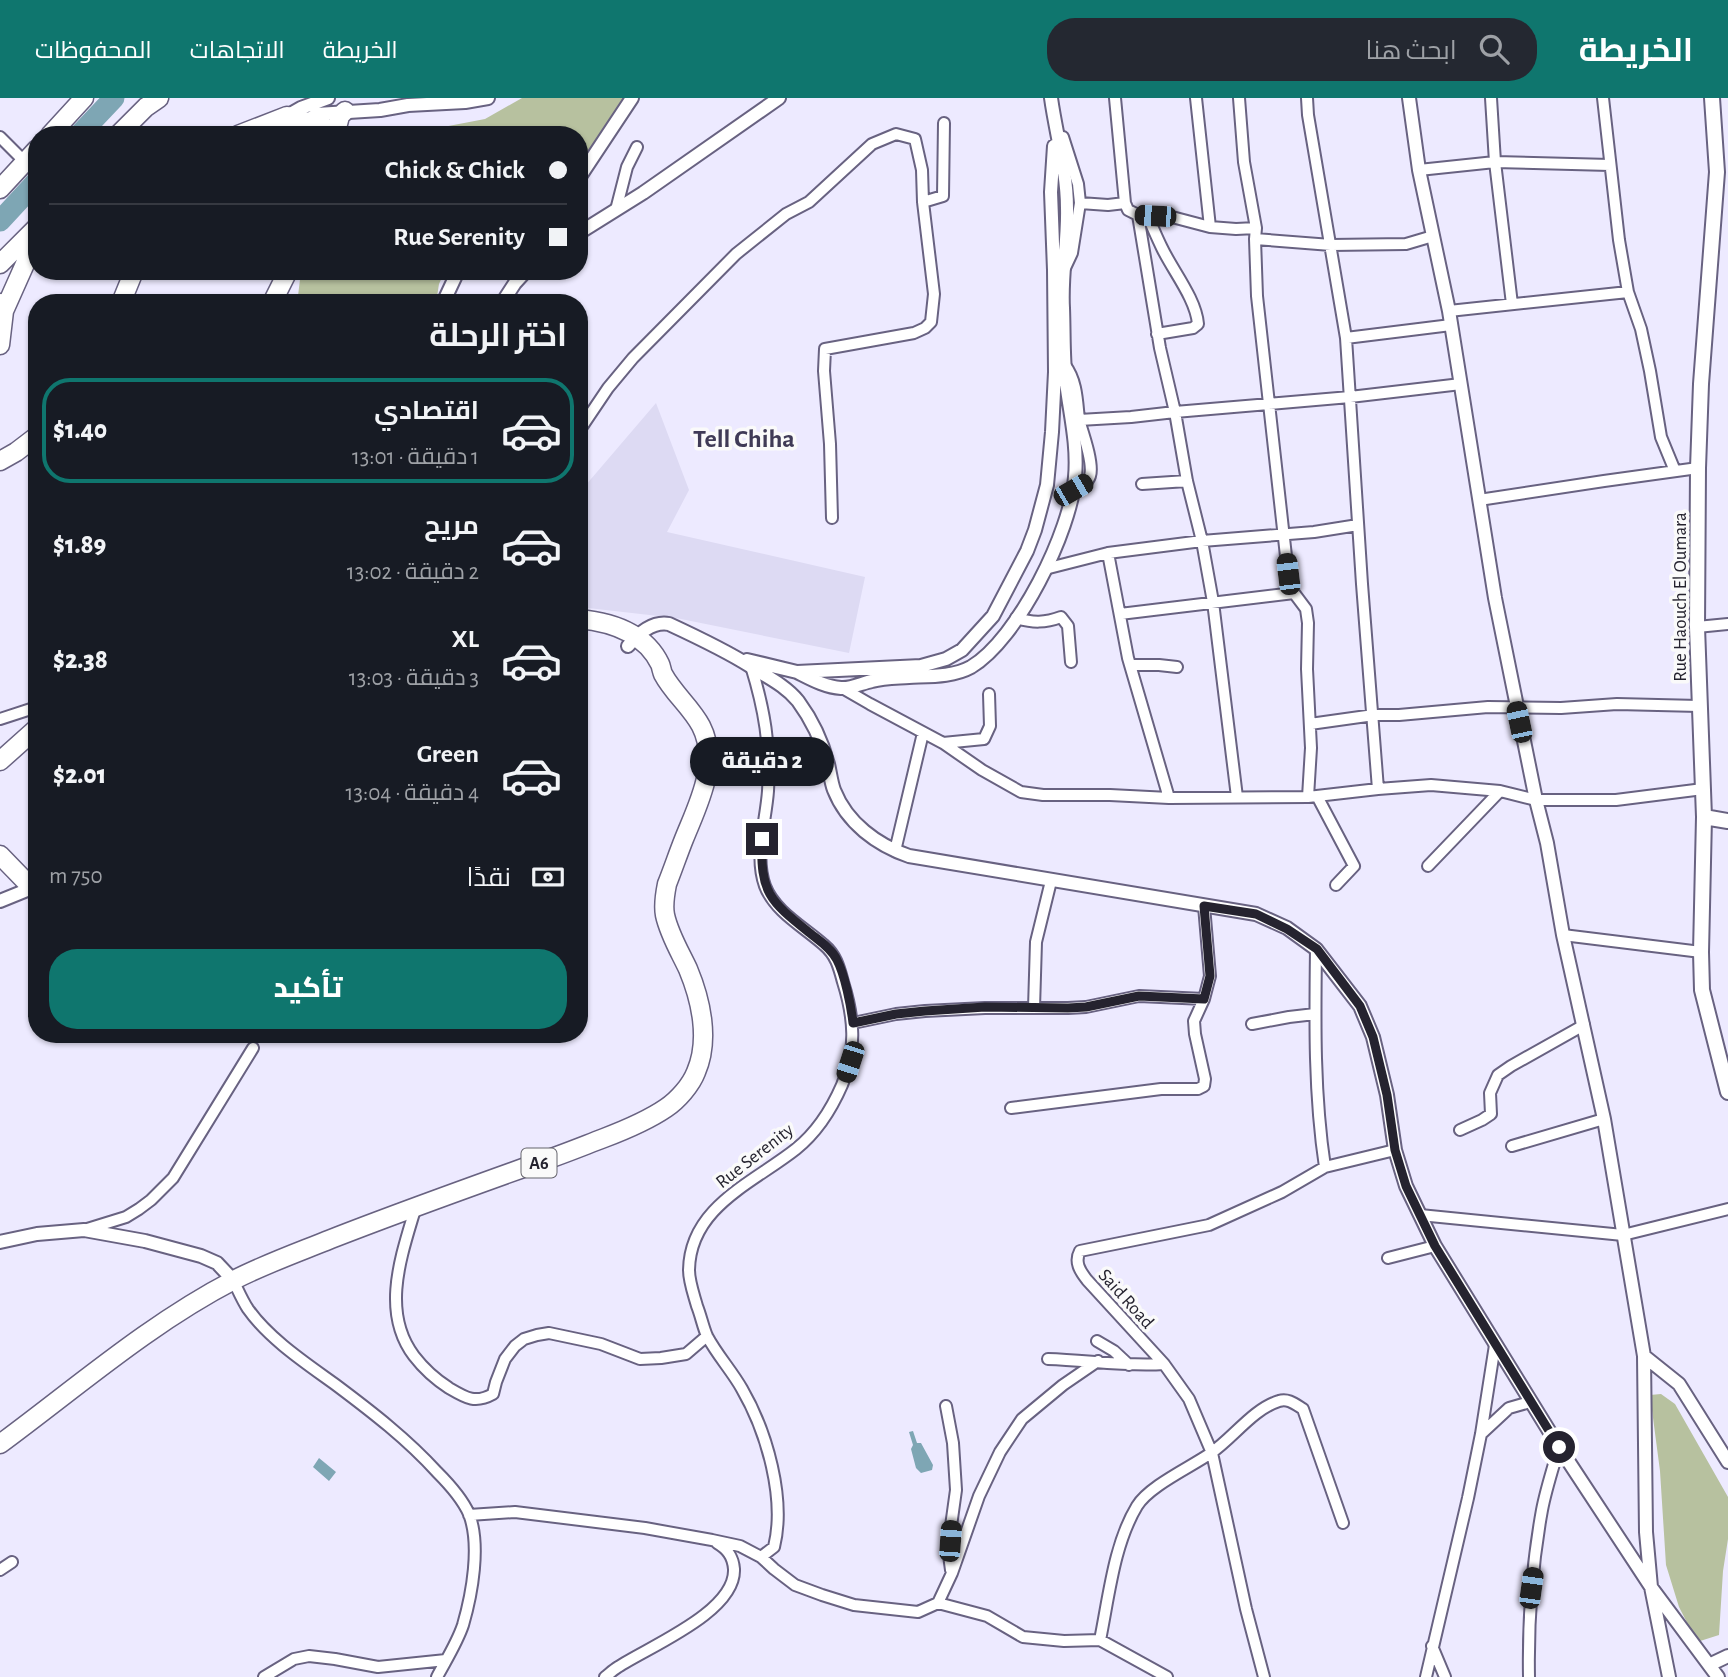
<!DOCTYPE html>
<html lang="ar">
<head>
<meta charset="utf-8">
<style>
	:root { --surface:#171b24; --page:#242831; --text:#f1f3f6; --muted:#9ea1a6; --line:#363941; --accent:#0f766e }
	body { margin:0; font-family:"Alegreya Sans",Cairo,sans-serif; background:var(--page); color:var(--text); direction:rtl; height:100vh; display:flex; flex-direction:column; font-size:26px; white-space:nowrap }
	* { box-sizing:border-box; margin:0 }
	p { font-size:23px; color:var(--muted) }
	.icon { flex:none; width:38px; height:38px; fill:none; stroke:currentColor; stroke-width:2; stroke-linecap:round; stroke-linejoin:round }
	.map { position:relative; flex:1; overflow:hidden; direction:ltr }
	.drawer { position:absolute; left:28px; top:196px; width:560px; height:749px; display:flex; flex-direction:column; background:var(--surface); border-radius:28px; box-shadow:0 2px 5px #0004; direction:rtl }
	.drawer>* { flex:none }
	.banner { position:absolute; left:28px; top:28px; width:560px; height:154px; border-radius:28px; box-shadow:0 2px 5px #0004; direction:rtl; display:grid; align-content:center; height:154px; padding:0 21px; background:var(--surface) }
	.end { position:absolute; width:32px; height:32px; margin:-16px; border:9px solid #25232f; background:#fff; box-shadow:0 0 0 4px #fff }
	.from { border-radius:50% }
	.bubble { position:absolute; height:49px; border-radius:24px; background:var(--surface); box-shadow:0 2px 5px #0004; font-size:23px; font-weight:800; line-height:49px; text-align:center; direction:rtl }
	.car { position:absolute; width:21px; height:42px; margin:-21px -10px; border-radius:9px; box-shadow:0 0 5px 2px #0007; background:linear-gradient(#222 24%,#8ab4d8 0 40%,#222 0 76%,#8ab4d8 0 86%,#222 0) }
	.banner b { display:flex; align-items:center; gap:24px; height:66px; font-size:26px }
	.banner b+b { border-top:2px solid var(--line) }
	.banner i { width:18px; height:18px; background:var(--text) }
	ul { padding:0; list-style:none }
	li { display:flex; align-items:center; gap:21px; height:105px; margin:0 14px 10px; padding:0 7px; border:4px solid transparent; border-radius:28px }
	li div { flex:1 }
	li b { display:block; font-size:26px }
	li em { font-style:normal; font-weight:800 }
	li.current { border-color:var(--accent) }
	li>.icon { width:63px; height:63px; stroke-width:1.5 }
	h2 { padding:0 21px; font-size:32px; line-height:84px }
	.pay { display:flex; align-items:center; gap:18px; height:77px; padding:0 21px; font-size:26px }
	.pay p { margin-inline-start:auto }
	.cta { display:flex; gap:14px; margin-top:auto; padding:14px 21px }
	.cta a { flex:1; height:80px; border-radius:28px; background:var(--accent); color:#fff; font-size:28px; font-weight:800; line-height:80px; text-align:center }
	header { display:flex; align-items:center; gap:42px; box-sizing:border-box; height:98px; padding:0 35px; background:var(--accent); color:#fff }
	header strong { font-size:33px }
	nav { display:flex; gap:38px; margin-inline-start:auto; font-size:24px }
	.search { width:490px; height:63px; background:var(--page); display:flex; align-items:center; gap:18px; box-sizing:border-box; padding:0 24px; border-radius:28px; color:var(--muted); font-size:26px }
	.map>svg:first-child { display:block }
</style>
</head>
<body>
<header>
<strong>الخريطة</strong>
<div class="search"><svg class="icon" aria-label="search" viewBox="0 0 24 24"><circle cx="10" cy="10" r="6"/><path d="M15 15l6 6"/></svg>ابحث هنا</div>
<nav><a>الخريطة</a><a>الاتجاهات</a><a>المحفوظات</a></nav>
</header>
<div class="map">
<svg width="1728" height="1579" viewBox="0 0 1728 1579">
	<rect width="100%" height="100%" fill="#edeaff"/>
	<!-- built -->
	<path fill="#dddaf3" d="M656,305L689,392L667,434L865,479L849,555L676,520L579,509V395Z"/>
	<!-- green -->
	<path fill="#b7c19f" d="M522,0H627L579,71V37H413L412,35L485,21Z
		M301,173H445L439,186L436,205H306L298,198Z
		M1661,1296L1675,1306L1728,1399V1441L1723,1473L1719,1537L1697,1544L1679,1509L1666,1467L1660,1373L1650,1297Z"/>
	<!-- water -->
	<path fill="#7ea6b4" d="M913,1333L917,1345H921L933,1367L932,1372L921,1375L916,1370L911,1351L913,1347L909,1334Z
		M319,1360L336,1374L329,1383L313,1369Z"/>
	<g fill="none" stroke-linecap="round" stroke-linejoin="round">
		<!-- river -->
		<path stroke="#7ea6b4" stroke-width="21" d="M79,37L114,0
			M0,123L37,83"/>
		<defs>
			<path id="minor" d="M1115,0L1125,105L1128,112L1138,117L1160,250L1175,314L1350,299L1461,286
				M1196,0L1210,129
				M1239,0L1244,64L1256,130L1255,141
				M1307,0L1308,17L1346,240L1362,486L1378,691
				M1491,0L1495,64L1512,206
				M1603,0L1619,142L1628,194L1641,231L1650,273L1661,339L1675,373
				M0,39L25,64
				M1063,39L1078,86L1080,105L1108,107L1125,105
				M1419,72L1495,64L1610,67
				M923,104L943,98L944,25
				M616,112L627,69L637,49
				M1141,117L1172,119L1210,129L1236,131L1256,130
				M1148,119C1153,130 1157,140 1162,150C1173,173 1196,201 1198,226L1193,230L1157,236
				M1065,170L1072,155L1080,105
				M1449,213L1628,194
				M1346,240L1451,227
				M1065,267C1077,283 1077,303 1079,322L1131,319L1175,314L1187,383L1202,443L1213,504L1237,699
				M579,333L608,290L633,260L736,156L786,116L809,104L872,46L896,36L915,41L922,72L923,104L934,196L931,224L925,230L914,235L825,251L824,273L830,346L832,420
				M1142,386L1187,383
				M1073,392C1079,389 1088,385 1090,378C1094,366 1083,335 1079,322
				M1479,402L1604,383L1698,370
				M1108,455L1128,560L1169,700
				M1045,471L1108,455L1202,443L1314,434L1358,427
				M1120,516L1294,495
				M1016,520C1033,525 1045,525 1061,519L1068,528L1071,564
				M1697,529L1728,526
				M1130,567H1159L1177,569
				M751,568C764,610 771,649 768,693C766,723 754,758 765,788C775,814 804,829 824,847C836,857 839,869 843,884C854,919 857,952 842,987C832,1010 816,1035 796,1051C753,1085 690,1109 689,1172C689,1184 694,1197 697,1208C701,1218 703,1229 707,1238C717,1257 732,1273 742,1291C767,1334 786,1401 774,1449L761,1459
				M844,591L870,606L943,645L982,672L1021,694L1043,697H1110L1169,700L1308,699L1378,691L1431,687L1500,693L1536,702H1616L1703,691
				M0,621L37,609
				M1310,626L1374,617H1399L1488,609L1561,610L1617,606L1699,608
				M943,645L984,641L990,628L989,596
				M1317,698L1354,768L1336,787
				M1308,699L1311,650L1307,571L1308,525L1306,511L1291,491L1288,476L1257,198L1255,141L1331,147L1406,146L1433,138
				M895,753L923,635
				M1428,768L1500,693
				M1563,837L1701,854
				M1316,851C1315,924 1314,997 1325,1069
				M1034,910L1036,844L1051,783
				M853,925L896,916L925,913L985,910H1068L1086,909L1139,898L1204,901
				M1252,926L1289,919L1315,916
				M1011,1010L1161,991H1198L1204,988L1205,981L1195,936L1194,923L1204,901L1210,878L1204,808
				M1460,1032L1482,1022L1491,1016L1490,995L1498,977L1511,968L1584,927
				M1512,1048L1604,1021
				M416,1108C402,1156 380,1213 414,1258C424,1271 435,1281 449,1290C466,1300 475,1306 493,1296L496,1284L505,1261L515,1248L524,1241L537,1237L549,1235L601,1246L640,1261L661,1260L686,1256L707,1238
				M1420,1117L1623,1137L1728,1111
				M84,1132L126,1119L139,1111L151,1102L173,1080L253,950
				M1388,1160L1435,1148
				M233,1182C238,1192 242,1202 248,1211C269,1241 307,1266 336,1287C372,1314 407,1341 437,1374C449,1386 462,1400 469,1416C481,1447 472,1496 463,1527C457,1545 446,1562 437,1579
				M1097,1243L1114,1253L1129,1267
				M1048,1261C1087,1262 1125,1269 1164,1266
				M946,1308L953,1345L956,1392L951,1428L949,1457L951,1472
				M1481,1336L1509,1310L1530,1304
				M469,1417L515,1414L645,1430L712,1442L740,1448L761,1459L774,1471L795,1487L822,1497L854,1507L918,1514L938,1505L987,1518L1023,1539L1064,1543L1100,1542L1167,1579
				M0,1472L12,1464
				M938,1505L952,1475L979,1398L1000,1354L1022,1321L1063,1287L1098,1263
				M1100,1542C1109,1498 1114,1446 1137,1408C1149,1388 1191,1369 1211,1355C1233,1340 1253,1311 1279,1303C1288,1300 1295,1306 1303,1311L1343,1425
				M1432,1548L1445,1579
				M264,1579L294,1561L309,1558L335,1561L378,1569L446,1562
				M605,1579C609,1576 613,1572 618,1569C648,1549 736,1514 734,1471C733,1458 727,1451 717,1445
				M1264,1579L1246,1511L1212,1355L1189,1301L1164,1266L1087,1182C1080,1173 1074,1164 1080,1153L1209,1127L1282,1094L1325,1069L1395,1052
				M1426,1579L1468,1400L1481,1336L1495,1247
				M1529,1579C1528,1523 1532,1467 1542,1412C1546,1391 1553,1370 1559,1349"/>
			<path id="tertiary" d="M1409,0L1419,72L1449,213L1495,500L1536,702L1547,745L1563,837L1604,1021L1644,1258L1646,1434L1651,1489L1669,1579
				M288,37L287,18L301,10L328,0
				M301,37L306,23L317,16L380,12L408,7L465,4L488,0
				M579,80L632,0
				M579,135L643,95L779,0
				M443,205L458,173
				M502,205L515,185L526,173
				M628,548C638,536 653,523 669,526C697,539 725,552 750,568C767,579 785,587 798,603C812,622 822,643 828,666C830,674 831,684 834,692C847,725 877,747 909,758L1256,816L1287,830L1316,851L1360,908L1373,939L1387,997L1395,1052L1406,1088L1435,1148L1559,1349L1651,1489L1718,1579
				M747,562L797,574L921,568L946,561L962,552L993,518L1027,453L1035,432L1047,387L1052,334L1055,274L1054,172L1051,94L1054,48
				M797,574C811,581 825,589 841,590C851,591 862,585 872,583C884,580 896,580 909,579C929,578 953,579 971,569C1018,541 1071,433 1075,379C1078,347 1070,316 1066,284C1063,260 1064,235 1063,210C1061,177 1068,143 1067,110C1067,73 1056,36 1051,0
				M0,803L32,790
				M0,1144L37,1136L84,1132L145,1143L201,1158L217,1165L233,1182
				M1644,1258L1679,1286L1728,1364
				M1709,1567L1728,1558"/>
			<path id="secondary" d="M1712,0L1717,74L1701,286L1698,370L1697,529L1704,719L1701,854L1702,892L1728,994
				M1704,719L1728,723"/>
			<path id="trunk" d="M336,34L340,18L345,13
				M50,37L84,0
				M118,37L146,9L159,0
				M238,37L287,18L325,29L339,37
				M0,91L37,51
				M0,166L37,129
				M0,205L4,213L0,247
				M121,205L134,173
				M272,205L288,173
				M4,213L37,139
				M0,363L16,354L37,338
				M0,663L37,630
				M0,757L32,790L37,789
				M0,1346C76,1290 149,1226 234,1182C265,1166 299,1154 331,1141C400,1114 470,1089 540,1064C561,1057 583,1048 604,1040C625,1032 647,1023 666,1010C678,1002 691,987 696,974C710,942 701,902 688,871C680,854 669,836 665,817C663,807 665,796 667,786C673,771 678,756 684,741C698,706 720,665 701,628C691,609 673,595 663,576C662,574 661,568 660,566C645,535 611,524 579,521"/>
		</defs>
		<!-- minor casing -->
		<use href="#minor" stroke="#686281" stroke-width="14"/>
		<!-- tertiary casing -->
		<use href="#tertiary" stroke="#686281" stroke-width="16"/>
		<!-- secondary casing -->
		<use href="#secondary" stroke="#686281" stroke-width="18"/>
		<!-- trunk casing -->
		<use href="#trunk" stroke="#686281" stroke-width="21"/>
		<!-- minor -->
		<use href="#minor" stroke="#fff" stroke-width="10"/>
		<!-- tertiary -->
		<use href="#tertiary" stroke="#fff" stroke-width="12"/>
		<!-- secondary -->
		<use href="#secondary" stroke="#fff" stroke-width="14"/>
		<!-- trunk -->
		<use href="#trunk" stroke="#fff" stroke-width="18"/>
	</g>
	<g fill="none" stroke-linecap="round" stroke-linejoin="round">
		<!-- route -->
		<path stroke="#25232f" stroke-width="9" d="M762,741C760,796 770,803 811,836C820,843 832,851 837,862C845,877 851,908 853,925L896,916L925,913L985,909L1068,910L1086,909L1139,898L1204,901L1210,878L1204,808L1256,816L1287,831L1317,851L1360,908L1373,939L1387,997L1395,1052L1406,1088L1435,1148L1559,1349"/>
	</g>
	<g text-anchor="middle" stroke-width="7" stroke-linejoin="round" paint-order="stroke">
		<!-- shield labels -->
		<rect fill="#fafafa" stroke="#65646c" stroke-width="2" x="521.5" y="1050.5" width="35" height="29" rx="5"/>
		<g font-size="18" font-weight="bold" fill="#25232f">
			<text x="539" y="1071">A6</text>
		</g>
		<!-- street labels -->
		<g font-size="19" fill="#25232f" stroke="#fafafa">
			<text transform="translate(1679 499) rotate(-90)" y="7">Rue Haouch El Oumara</text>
			<text transform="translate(754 1057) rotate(-38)" y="7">Rue Serenity</text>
			<text transform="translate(1127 1200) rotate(48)" y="7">Said Road</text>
		</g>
		<!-- district labels -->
		<g font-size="26" font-weight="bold" fill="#403b57" stroke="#fafafa">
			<text x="744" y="349">Tell Chiha</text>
		</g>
	</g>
</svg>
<i class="end from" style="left:1559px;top:1349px"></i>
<i class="end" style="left:762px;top:741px"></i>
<div class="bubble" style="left:690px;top:639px;width:144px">2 دقيقة</div>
<i class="car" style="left:1155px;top:118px;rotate:273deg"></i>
<i class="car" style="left:1073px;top:392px;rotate:60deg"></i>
<i class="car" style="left:1288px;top:476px;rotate:353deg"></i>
<i class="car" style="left:1519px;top:624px;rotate:348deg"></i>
<i class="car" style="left:850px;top:964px;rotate:198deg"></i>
<i class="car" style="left:950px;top:1443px;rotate:4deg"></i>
<i class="car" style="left:1531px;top:1490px;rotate:8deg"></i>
<div class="banner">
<b><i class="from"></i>Chick &amp; Chick</b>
<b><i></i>Rue Serenity</b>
</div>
<section class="drawer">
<h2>اختر الرحلة</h2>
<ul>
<li class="current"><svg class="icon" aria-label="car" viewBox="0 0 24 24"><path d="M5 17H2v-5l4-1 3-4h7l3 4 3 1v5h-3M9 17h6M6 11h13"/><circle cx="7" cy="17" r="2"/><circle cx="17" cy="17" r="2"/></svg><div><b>اقتصادي</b><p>1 دقيقة · 13:01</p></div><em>$1.40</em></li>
<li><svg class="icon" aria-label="car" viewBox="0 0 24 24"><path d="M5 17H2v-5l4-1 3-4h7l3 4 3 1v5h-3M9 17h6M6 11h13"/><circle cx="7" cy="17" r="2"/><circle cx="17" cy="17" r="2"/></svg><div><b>مريح</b><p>2 دقيقة · 13:02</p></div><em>$1.89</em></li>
<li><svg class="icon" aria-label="car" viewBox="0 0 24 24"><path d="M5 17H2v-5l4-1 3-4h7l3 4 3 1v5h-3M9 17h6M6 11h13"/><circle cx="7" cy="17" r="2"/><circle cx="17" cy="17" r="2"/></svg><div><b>XL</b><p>3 دقيقة · 13:03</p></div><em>$2.38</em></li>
<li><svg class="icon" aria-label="car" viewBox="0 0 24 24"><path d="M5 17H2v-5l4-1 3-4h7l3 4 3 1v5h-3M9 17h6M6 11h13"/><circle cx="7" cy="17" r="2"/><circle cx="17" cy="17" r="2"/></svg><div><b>Green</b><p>4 دقيقة · 13:04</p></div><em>$2.01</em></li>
</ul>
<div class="pay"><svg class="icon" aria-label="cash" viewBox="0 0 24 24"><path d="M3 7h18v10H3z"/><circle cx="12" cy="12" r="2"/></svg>نقدًا<p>750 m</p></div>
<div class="cta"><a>تأكيد</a></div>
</section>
</div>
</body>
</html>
